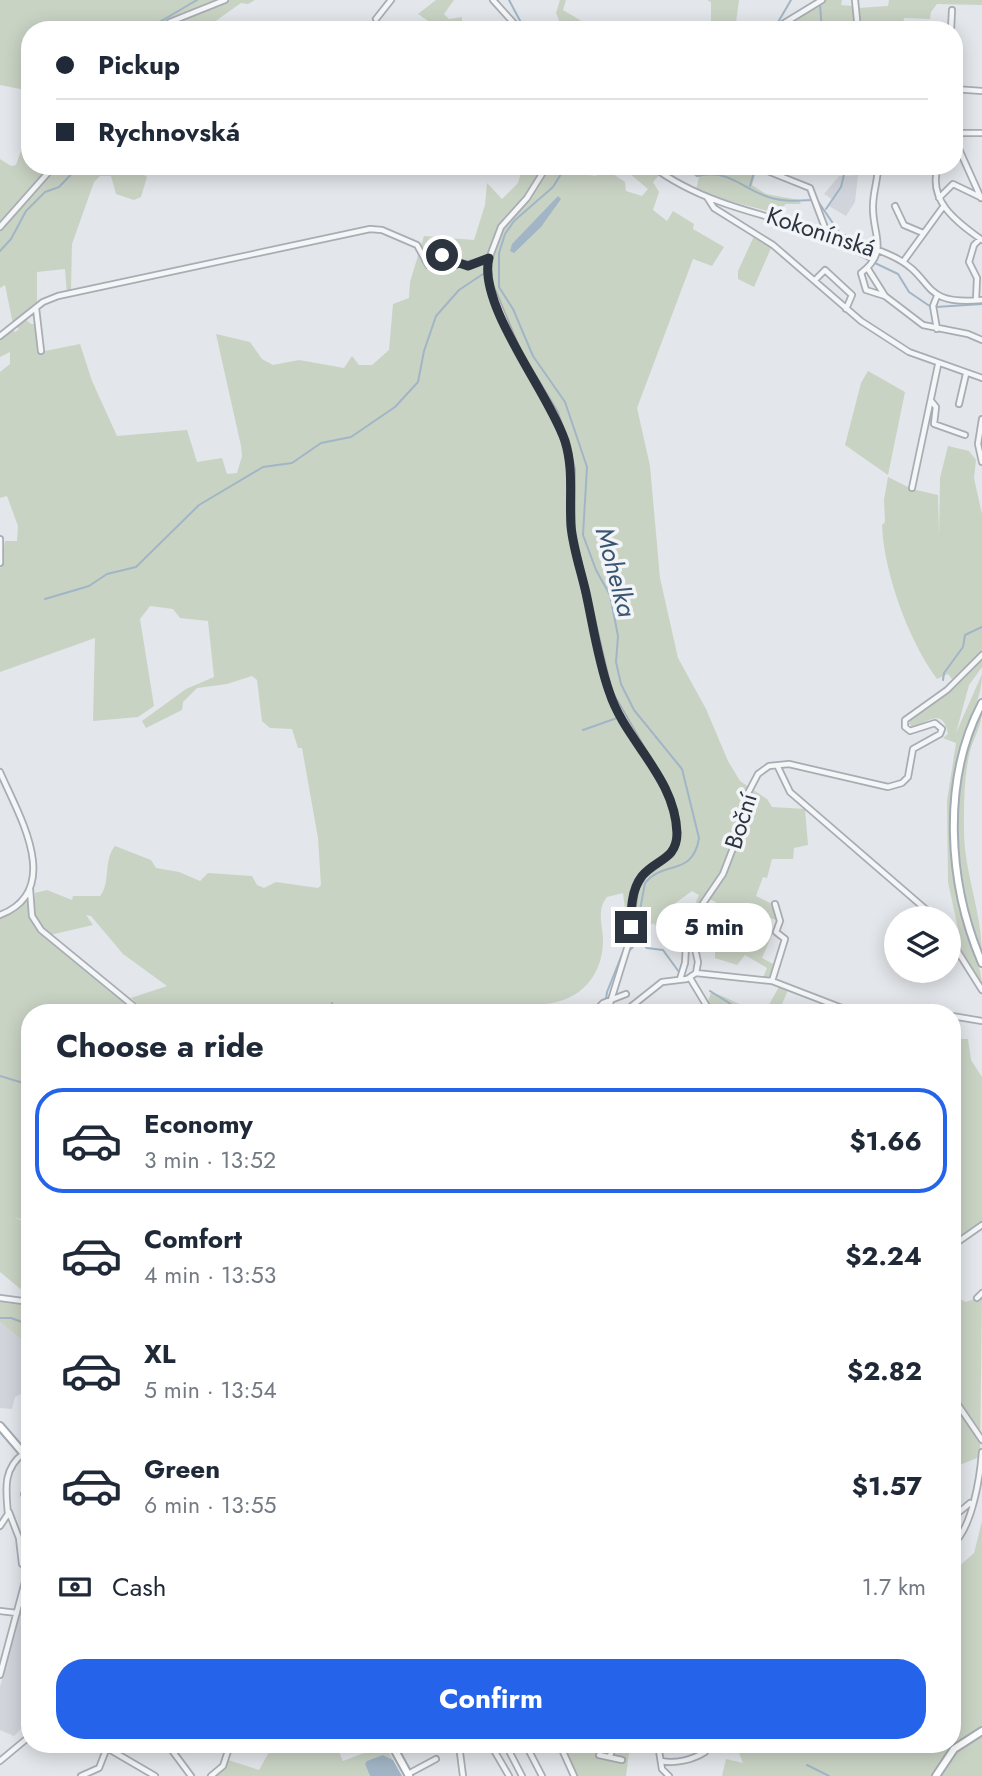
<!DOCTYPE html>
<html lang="en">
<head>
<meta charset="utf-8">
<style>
	:root { --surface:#fff; --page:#f6f6f7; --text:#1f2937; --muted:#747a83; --line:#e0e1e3; --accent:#2563eb }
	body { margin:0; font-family:Jost,sans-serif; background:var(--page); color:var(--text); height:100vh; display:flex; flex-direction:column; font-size:26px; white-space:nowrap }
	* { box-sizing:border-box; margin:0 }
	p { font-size:23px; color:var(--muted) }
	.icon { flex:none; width:38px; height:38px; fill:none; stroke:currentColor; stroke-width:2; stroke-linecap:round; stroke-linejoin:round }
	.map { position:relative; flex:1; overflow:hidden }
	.details { position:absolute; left:21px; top:1004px; width:940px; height:749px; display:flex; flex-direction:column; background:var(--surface); border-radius:28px; box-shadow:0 4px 18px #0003 }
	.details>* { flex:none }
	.banner { position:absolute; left:21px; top:21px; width:942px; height:154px; border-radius:28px; box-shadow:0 4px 18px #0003; display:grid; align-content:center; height:154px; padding:0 35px; background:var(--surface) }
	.fabs { position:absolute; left:884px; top:906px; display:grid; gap:14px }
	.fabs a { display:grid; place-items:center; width:77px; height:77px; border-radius:50%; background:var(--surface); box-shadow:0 4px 18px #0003; font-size:35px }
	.end { position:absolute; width:32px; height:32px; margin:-16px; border:9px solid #2c3440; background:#fff; box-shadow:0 0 0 4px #fff }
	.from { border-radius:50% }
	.bubble { position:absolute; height:49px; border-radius:24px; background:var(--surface); box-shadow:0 4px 18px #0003; font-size:23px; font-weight:700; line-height:49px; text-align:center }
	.banner b { display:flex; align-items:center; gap:24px; height:66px; font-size:26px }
	.banner b+b { border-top:2px solid var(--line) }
	.banner i { width:18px; height:18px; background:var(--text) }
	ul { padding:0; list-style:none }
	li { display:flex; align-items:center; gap:21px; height:105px; margin:0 14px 10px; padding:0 21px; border:4px solid transparent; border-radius:28px }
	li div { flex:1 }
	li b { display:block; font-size:26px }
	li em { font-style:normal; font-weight:700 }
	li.current { border-color:var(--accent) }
	li>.icon { width:63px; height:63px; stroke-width:1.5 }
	h2 { padding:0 35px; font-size:32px; line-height:84px }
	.pay { display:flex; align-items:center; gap:18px; height:77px; padding:0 35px; font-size:26px }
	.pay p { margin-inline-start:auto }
	.primary-button { display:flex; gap:14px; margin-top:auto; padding:14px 35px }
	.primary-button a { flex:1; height:80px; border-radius:28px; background:var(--accent); color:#fff; font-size:28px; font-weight:700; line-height:80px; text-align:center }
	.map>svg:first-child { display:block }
</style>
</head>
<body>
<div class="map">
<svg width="982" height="1776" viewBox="0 0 982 1776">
	<rect width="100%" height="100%" fill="#e3e6ea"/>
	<!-- built -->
	<path fill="#d1d5db" d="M858,175L855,202L846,216L829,206L833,200L824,194L839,176Z
		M0,1322L30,1347V1400L21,1394L15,1397L12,1409L0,1408Z
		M27,1589H30V1720L14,1736L0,1730V1687Z"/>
	<!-- green -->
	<path fill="#c9d3c4" d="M0,0H255L248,4L241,3L203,30H30V91L0,85Z
		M436,0H454L444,14L449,19L462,17V25L455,23L452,30H441L418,14Z
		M560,0H566L563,10L585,23L616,30H563L556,13Z
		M707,0H739L735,30H725L711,21V2Z
		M825,0H842L841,5L853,6L855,24L859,23L858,8L888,6L889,0H982V5L937,4L931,12L930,19L904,18L903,25L892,26V30H784L786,24Z
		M29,128L30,166H130L147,177L141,197L134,200L116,194L111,176H100L94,182L72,244L71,290L67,295L65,269L37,272V305L13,324L5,285L0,288V159L11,166L16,165Z
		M523,166H533L540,173L539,183L549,166H581L589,175L596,176L599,172H610L625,182L626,191L642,196L648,189L629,173L635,166H647L659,175L653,182L659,192L653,210L667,221L673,211L694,224L693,229L724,247L712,266L693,259L637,408L650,466L660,578L678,658L706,709L728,761L740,781L767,799L772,807L805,809L808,845L794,848L793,859H772L767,878L763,877L756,896L772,904L779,921L762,915L755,924L773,933L762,958L775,965L772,976L763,978L767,968L745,955L737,965L715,958V952L697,951L696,942L711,948L713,945L709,917L716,902L709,899L712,887L691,913L699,895L692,891L666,910L673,919L662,931L653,923L641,936L627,926L623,893L607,897C596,910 603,926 603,940C603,976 580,1001 545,1004L539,1013H148L131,998L167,986L123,954L91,916L86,915L93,925L50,935L33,914L35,893L47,890L72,900L73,896H100C111,883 103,860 115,846L151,860L156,868L179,872L200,881L208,873L252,876L257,885L264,888L276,882L318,888L321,885L318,838L302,748H298L292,729L270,728L262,721L257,680L252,676L227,684L197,688L183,702L182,710L146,728L142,721L186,689L214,677L208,621L180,618L173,609L150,606L140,619L154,706L138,717L93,721L95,638L0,672V570L5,541H17L18,526L7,496L0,498V372L10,364V352L0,357V337L12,329L15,332L19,329L16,326L24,318L31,324H36L40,352L80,344L92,381L117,436L187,430L197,462L222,458L227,474L237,473L242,456L241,446L216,334L250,342L262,359L273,365L299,360L344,368L352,356L359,365H372L389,350L393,304L409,298L410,282L424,236L474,240L485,205L487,183L502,199L518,183Z
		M692,166H748L757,169L752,185L766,194L799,200L801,204H786L776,213L706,195L696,190L699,177L690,169Z
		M754,236L771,248L754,287L738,279V271Z
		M868,371L905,392L888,475L845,445L861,383Z
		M948,446L969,451L976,460L974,478L982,514V652L952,679L948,674L937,679C909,641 884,574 882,525L885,522L884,500L888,477L912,489L938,495L939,535L940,478Z
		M982,660V667L969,685L956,733L982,674C982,699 968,720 961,745C952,774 949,805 950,835C951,867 956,900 966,930C971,950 982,967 982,986L958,948L961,943L948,882L947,801L956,743L943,738L948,734C943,707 929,722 912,727L909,723L910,719L944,694L947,695L946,692Z
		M982,710C982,728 972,739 969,756C964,779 964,803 964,826C963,870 982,911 982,954C954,875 947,789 982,710Z
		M29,897L30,914L39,930L138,1013H30V1222L14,1217L30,1225V1347L0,1322V1296L27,1301L29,1296L0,1272V918L16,911Z
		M780,985L789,988L778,1013H733L720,1004L718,1012L713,1013L707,1004L711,993C730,996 745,1011 765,1012Z
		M952,1017L956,1018V1039H968L971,1060L982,1077V1221L953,1241Z
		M952,1295L966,1302L982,1296L980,1453L977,1458L952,1468Z
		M982,1521V1727L952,1747L932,1776H722L726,1759L743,1763L736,1745H952V1567L956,1569L974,1553Z
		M982,1734V1776H939L957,1751Z
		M273,1745H336L343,1761L385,1745L393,1760L383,1755L365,1764L370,1776H215L228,1760L259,1770Z
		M570,1745H630L626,1776H577L564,1749Z"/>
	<!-- water -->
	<path fill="#a1b5c6" d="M558,196L561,199L541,227L514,253L510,251L512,244Z
		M383,1755L393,1760L402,1776H370L365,1764L367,1761Z"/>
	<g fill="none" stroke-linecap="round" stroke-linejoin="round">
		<!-- stream -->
		<path stroke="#a1b5c6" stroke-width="2" d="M509,0L525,30
			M820,5L822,30
			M777,24L791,0
			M146,30L197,0
			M566,166L553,187L514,221L505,234L499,253V287L513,309L533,356L565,402L587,467L583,535L596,570L610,595L618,636L616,662L621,684L634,710L682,769L699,838C693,877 663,860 645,883L633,947L629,951
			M683,166L697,176C729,170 736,184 763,195C779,202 795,201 812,200
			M750,186L755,169
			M817,200L841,235
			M826,209L841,187L846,166
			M843,240L854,253L898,274L909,292L931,307
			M0,251L11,239L26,211L45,192L59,187L79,166
			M936,307L982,304
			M45,599L89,586L107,574L136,567L199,505L263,467L292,463L321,443L351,437L395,407L418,382L424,351L436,316L459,290L483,274
			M943,680L944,673L963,647L965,635L982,627
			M583,730L617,718
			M635,937L647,948L663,950L679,972
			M710,991L745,1013
			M332,1003L337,1013
			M604,1013L607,992L623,952
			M0,1076L30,1085
			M0,1318H11L30,1325
			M807,1765L829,1776"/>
		<defs>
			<path id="minor" d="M493,0L520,30
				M855,0L858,30
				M376,19L391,0
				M160,30L170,22L225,0
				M773,30L822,0
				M951,30L952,10
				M954,89L982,91
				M954,133H982
				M954,138L981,198
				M547,166L527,198L501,227L487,264L488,280L518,352L555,413L567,448L572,470V534L609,692L668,794L676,820L677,840L671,854L644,874L635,889L629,942L607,1013
				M652,166C718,217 816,221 892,256C937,277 917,306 982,300
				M755,166L810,188L827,233
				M878,166C878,180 873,192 873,206C872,235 890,251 861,273L866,290L885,296L923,325L968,334L982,340
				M938,166C927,201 957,222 982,240
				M581,169L582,166
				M707,197L714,208L773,245L861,321L909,352L982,378
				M939,198L953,184L982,198
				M895,206L904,225L923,233
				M0,227L54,166
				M903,262L943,207
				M868,269L885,296
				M815,280L825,270L852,295L846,309
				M976,300L977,278L969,262L974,245L980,239
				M36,308L41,351
				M937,329L933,306L937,296
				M0,336L43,302L58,296L370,229L382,230L417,245L428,265L442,255L451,266L459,263C472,266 476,261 489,258
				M932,402L936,407L934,424L965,435
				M959,404L966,374
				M982,419L978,444L982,462
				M912,488L938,365
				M0,539V563
				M778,767L790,792L937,919
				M0,772C18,814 65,890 0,915
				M30,889L32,916L41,930L142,1013
				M948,936L982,990
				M696,973L772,981L855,1013
				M690,978L711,1013
				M680,979L685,963L686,945
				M772,981L785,939L776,932L780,921L775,904
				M593,1013L603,1003L626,994
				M623,1013L662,982L687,979L696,973L698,962L692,935L693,918L723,874L740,830L747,795L758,774L769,766L789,764L888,787L902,783L908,777L913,749L940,734L942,729L935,723L910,731L905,727V720L947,690L982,655
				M909,1013H937
				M952,1016L982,1021
				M952,1246L982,1225
				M0,1298L30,1302
				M977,1298L982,1293
				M952,1396L982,1440
				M30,1420V1428
				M30,1482L24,1494L30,1508
				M9,1512L19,1538L22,1564L29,1567
				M952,1518L970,1503
				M0,1526L8,1514C6,1491 2,1469 24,1453
				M952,1545C972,1529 980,1478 982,1452
				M0,1611L17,1613
				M0,1675L30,1563
				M45,1745H47
				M102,1745L155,1776
				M168,1745L191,1776
				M459,1745L463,1776
				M491,1745L509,1776
				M506,1745L522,1776
				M526,1745L542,1776
				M560,1745L574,1776
				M658,1745L662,1769L669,1776
				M599,1755L622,1760
				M610,1757L613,1745
				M0,1761L30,1736
				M661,1761C675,1764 692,1760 705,1752L704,1745
				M408,1774L436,1759
				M81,1776L99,1768L108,1745
				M211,1776L223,1766L230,1745"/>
			<path id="major" d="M982,703C941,781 948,884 982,963
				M0,1426L30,1461
				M392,1745L409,1776
				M936,1776L954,1749L982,1731"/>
		</defs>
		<!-- minor casing -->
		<use href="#minor" stroke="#a8adb4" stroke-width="8"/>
		<!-- major casing -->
		<use href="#major" stroke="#a3abb4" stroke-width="10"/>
		<!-- minor -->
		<use href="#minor" stroke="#f5f6f8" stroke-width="4.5"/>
		<!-- major -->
		<use href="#major" stroke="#fff" stroke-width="6"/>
	</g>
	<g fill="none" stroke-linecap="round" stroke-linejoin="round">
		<!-- route -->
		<path stroke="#2c3440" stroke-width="9" d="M442,255L451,266L459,263L468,266L489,258C477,305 549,393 565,441C574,470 569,496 571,526C573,548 581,571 586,593C593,625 598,660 609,691C625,742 675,776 677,833C677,860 656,859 642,876C631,890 631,910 631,927"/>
	</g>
	<g text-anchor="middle" stroke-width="7" stroke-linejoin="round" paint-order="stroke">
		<!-- street labels -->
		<g font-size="24" fill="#2c3440" stroke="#f2f4f7">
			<text transform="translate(821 232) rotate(18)" y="8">Kokonínská</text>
			<text transform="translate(741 821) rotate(-73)" y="8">Boční</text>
		</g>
		<!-- water labels -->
		<g font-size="26" font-style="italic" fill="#395571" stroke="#f2f4f7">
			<text transform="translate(616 572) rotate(75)" y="9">Mohelka</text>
		</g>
	</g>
</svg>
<div class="fabs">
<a><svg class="icon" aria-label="layers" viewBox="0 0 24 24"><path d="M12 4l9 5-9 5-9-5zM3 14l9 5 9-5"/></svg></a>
</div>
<i class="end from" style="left:442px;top:255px"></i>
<i class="end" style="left:631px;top:927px"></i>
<div class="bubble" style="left:656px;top:903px;width:116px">5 min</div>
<div class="banner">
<b><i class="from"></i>Pickup</b>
<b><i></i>Rychnovská</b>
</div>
<section class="details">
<h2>Choose a ride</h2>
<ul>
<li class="current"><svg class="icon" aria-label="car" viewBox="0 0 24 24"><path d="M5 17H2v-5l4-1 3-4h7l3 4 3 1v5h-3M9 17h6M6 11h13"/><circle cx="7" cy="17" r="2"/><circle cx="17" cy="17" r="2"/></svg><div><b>Economy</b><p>3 min · 13:52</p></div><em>$1.66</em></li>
<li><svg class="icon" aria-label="car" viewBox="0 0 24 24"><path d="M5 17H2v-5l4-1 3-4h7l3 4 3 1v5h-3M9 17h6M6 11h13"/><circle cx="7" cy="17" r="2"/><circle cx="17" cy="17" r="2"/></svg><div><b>Comfort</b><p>4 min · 13:53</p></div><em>$2.24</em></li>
<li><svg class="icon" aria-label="car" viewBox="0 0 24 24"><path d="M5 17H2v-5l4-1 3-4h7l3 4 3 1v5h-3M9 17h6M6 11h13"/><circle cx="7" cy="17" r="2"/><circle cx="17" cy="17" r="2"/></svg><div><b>XL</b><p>5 min · 13:54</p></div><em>$2.82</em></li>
<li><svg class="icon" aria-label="car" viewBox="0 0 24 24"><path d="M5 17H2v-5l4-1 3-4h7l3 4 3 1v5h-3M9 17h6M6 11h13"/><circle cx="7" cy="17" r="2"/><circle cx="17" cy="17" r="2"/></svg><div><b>Green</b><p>6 min · 13:55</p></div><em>$1.57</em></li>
</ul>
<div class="pay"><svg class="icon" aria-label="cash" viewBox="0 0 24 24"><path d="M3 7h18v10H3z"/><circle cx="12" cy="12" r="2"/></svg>Cash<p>1.7 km</p></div>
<div class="primary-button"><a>Confirm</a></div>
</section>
</div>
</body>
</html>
